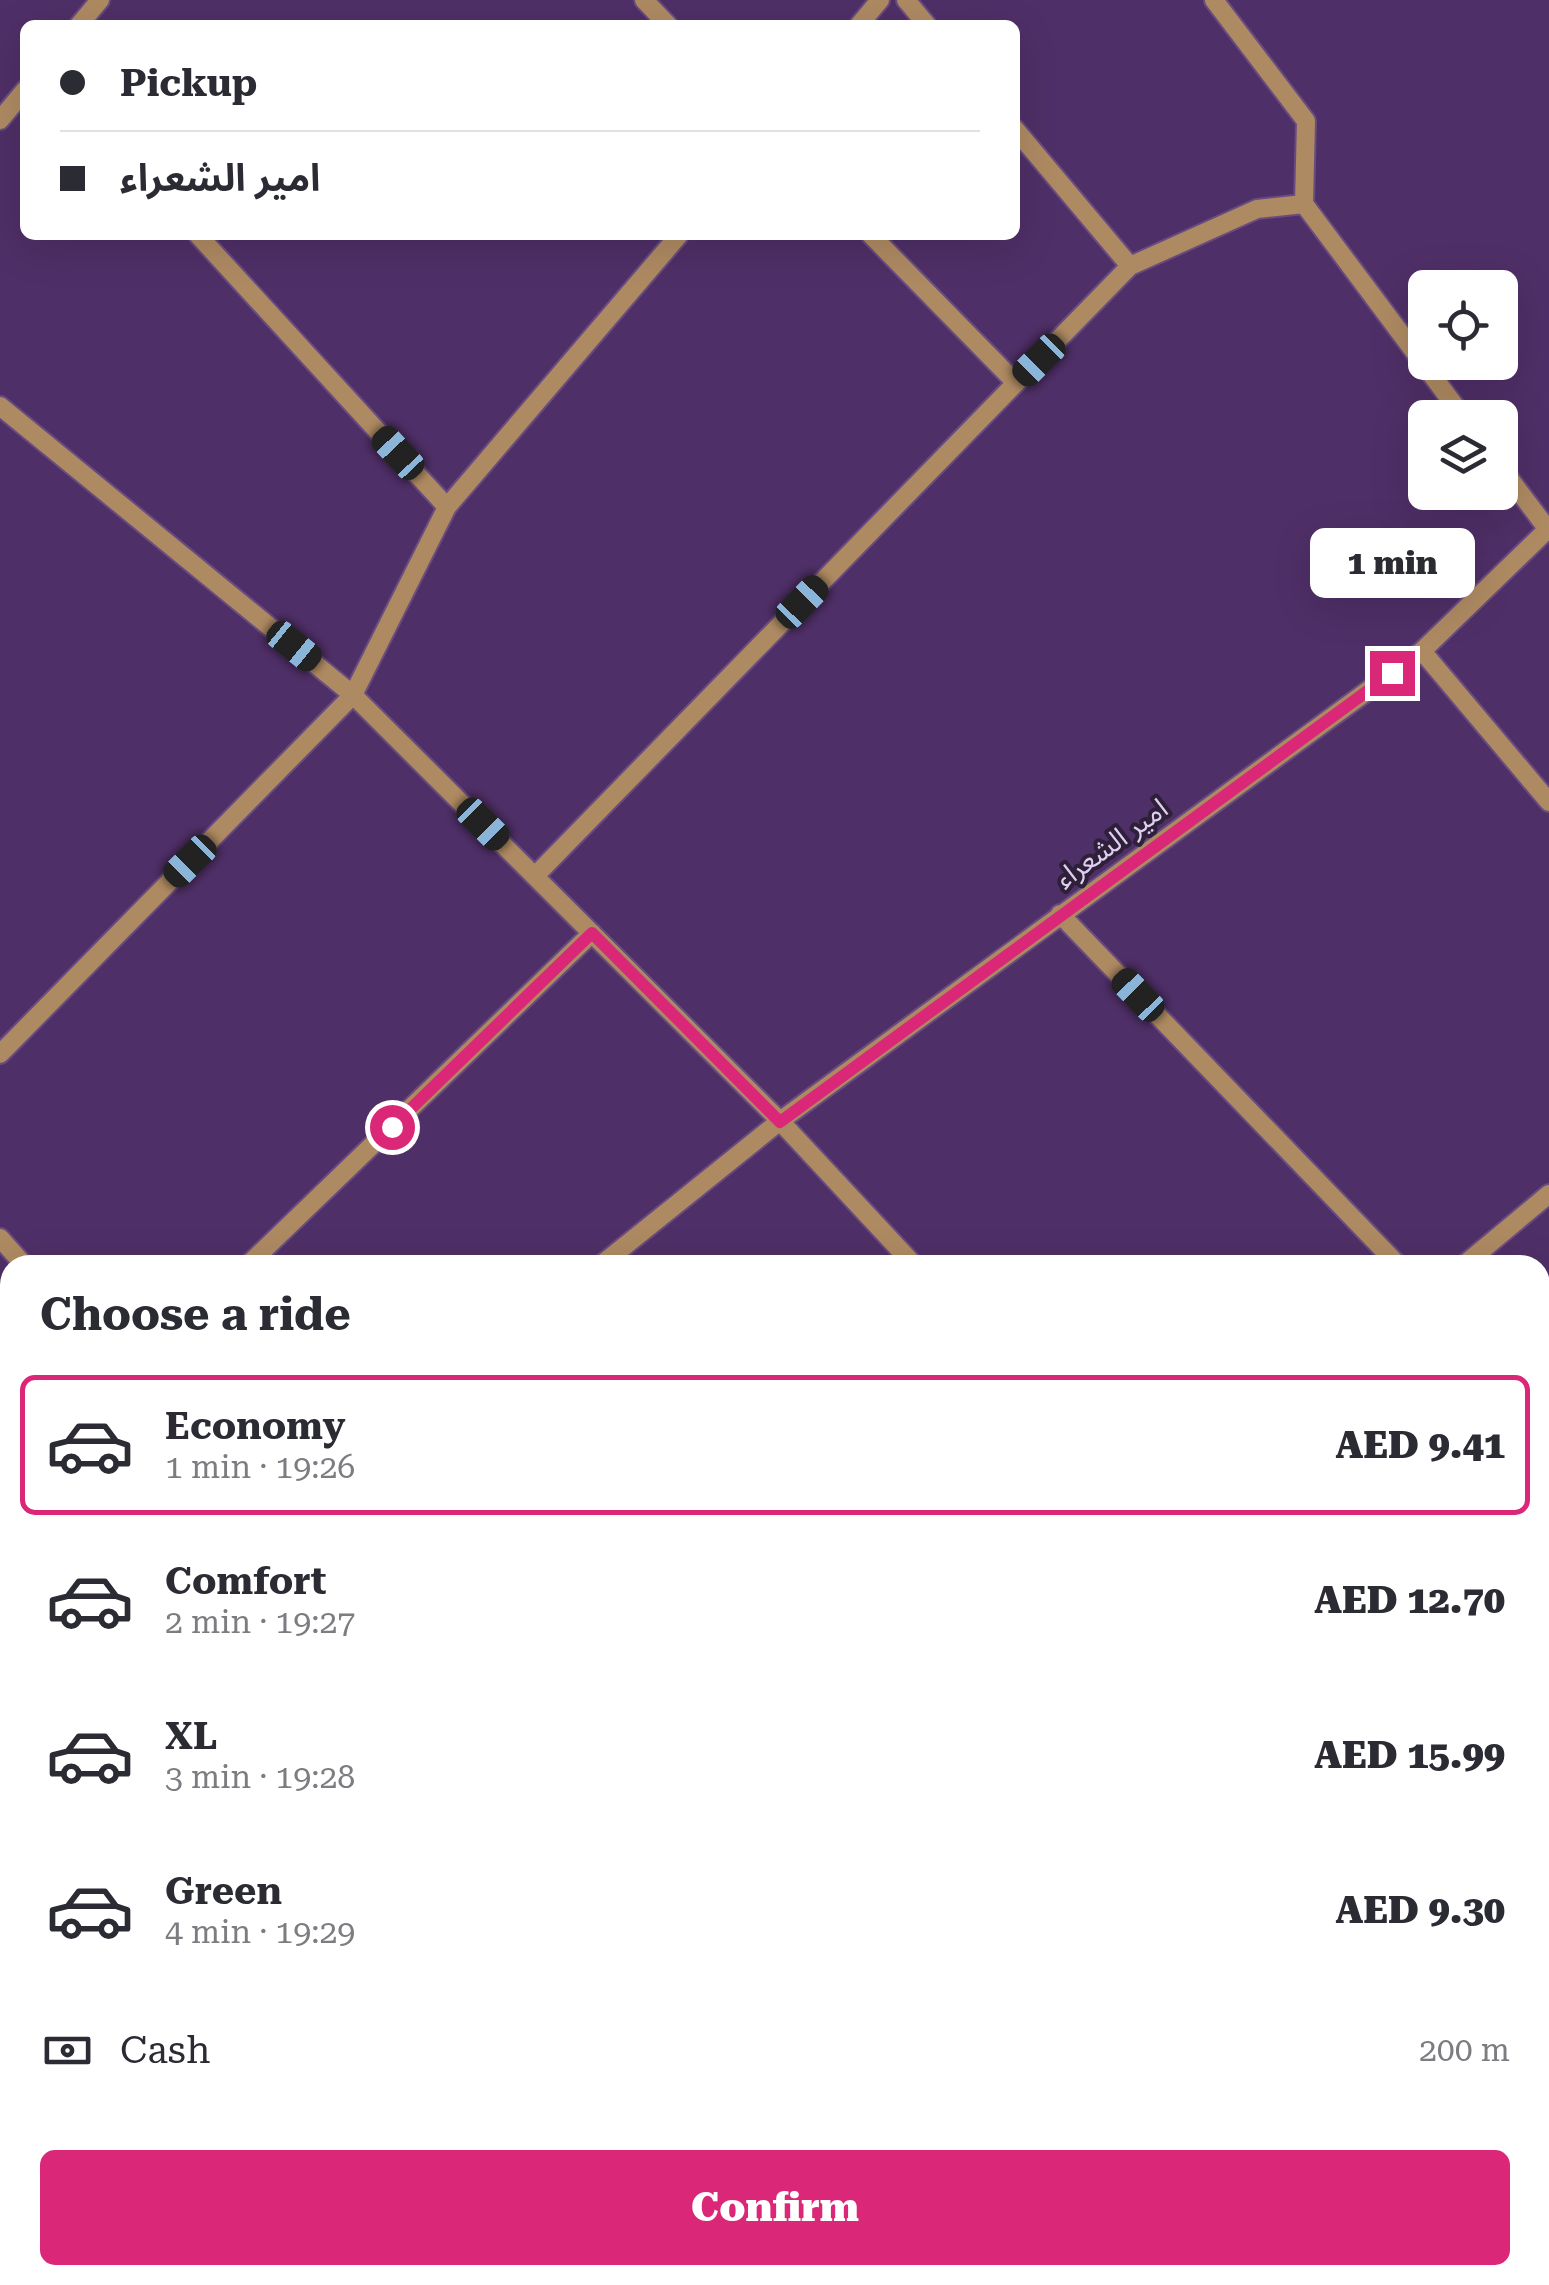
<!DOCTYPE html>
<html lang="en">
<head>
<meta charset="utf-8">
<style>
	:root { --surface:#fff; --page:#f7f7f7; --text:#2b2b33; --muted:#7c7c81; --line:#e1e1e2; --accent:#db2777 }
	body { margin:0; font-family:"Roboto Serif","Noto Sans Arabic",serif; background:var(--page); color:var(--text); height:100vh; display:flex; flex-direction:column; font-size:38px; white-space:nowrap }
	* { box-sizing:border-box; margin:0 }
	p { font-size:32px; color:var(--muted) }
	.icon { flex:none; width:55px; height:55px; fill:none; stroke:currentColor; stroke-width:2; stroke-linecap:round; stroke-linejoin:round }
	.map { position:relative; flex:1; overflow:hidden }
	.drawer { position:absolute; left:0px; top:1255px; width:1550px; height:1030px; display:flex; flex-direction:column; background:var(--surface); border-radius:30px 30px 0 0; box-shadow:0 10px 40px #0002 }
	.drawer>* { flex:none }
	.hud { position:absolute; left:20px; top:20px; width:1000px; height:220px; border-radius:15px; box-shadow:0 10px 40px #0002; display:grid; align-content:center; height:220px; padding:0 40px; background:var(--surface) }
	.buttons { position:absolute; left:1408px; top:270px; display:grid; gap:20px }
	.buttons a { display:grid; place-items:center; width:110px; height:110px; border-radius:15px; background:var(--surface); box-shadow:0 10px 40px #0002; font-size:50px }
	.end { position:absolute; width:45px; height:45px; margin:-22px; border:12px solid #db2777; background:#fff; box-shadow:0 0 0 5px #fff }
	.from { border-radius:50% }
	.bubble { position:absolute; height:70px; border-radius:15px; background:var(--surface); box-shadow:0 10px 40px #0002; font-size:32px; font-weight:800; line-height:70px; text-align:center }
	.car { position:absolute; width:30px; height:60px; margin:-30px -15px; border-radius:12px; box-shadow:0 0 8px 2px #0007; background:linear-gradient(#222 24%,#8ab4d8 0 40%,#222 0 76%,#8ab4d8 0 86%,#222 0) }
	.hud b { display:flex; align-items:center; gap:35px; height:95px; font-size:38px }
	.hud b+b { border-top:2px solid var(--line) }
	.hud i { width:25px; height:25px; background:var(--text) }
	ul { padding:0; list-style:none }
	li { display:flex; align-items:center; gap:30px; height:140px; margin:0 20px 15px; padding:0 20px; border:5px solid transparent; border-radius:15px }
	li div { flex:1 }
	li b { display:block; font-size:38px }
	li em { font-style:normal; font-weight:800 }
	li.active { border-color:var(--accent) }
	li>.icon { width:90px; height:90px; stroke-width:1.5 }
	h2 { padding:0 40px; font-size:45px; line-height:120px }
	.pay { display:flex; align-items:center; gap:25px; height:110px; padding:0 40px; font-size:38px }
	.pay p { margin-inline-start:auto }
	.primary-button { display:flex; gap:20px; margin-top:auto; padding:20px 40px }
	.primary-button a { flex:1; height:115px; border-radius:15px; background:var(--accent); color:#fff; font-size:40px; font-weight:800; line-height:115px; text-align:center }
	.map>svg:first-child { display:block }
</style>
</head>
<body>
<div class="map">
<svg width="1549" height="2285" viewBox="0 0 1549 2285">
	<rect width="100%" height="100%" fill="#4f2f67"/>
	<!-- building -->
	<path fill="#6e3395" stroke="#9472af" stroke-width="2.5" d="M0,2044L10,2056V2209L0,2218Z"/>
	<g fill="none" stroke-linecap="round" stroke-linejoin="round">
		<defs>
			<path id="minor" d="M644,0L668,25
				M906,0L927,25
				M1214,0L1306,121L1304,204
				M79,25L100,0
				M859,25L880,0
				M0,120L25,90
				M1015,129L1130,266
				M198,235L447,507
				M871,235L1016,383
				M0,406L353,695L780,1121L914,1265
				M1500,466L1549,531
				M1422,651L1549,802
				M535,876L1130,266L1257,209L1304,204L1464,418
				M1060,914L1398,1265
				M0,1054L353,695L447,507L679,235
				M0,1238L24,1265
				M248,1265L592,933
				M601,1265L780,1121L1422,651L1549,528
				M1464,1265L1549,1194
				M1540,1415L1549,1425
				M0,1756L10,1748
				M1540,1762L1549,1753
				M1540,1942L1549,1952
				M0,1975L10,1986
				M0,2270L10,2262
				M267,2275L275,2285
				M896,2275L905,2285
				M454,2285L463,2275
				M988,2285L999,2275"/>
		</defs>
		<!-- minor casing -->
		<use href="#minor" stroke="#694c7f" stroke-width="22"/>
		<!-- minor -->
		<use href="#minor" stroke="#ae8a62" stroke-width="18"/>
	</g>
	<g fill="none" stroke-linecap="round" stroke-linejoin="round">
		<!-- route -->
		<path stroke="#db2777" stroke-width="12" d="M392,1127L592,933L780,1122L1392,673"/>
	</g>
	<g text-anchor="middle" stroke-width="8" stroke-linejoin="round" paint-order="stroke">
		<!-- street labels -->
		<g font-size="28" fill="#dfceef" stroke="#2e2039">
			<text transform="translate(1111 843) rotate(-36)" y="10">امير الشعراء</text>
		</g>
	</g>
</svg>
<div class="buttons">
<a><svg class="icon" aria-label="locate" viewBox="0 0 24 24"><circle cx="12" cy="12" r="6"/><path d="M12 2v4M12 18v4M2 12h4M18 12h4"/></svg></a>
<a><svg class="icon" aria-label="layers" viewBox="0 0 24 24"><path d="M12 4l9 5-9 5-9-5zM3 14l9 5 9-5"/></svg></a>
</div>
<i class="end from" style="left:392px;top:1127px"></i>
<i class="end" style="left:1392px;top:673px"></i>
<div class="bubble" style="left:1310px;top:528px;width:165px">1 min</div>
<i class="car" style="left:1039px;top:360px;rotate:225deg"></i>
<i class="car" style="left:398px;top:453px;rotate:317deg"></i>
<i class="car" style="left:802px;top:602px;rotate:44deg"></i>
<i class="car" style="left:294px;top:646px;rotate:129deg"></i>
<i class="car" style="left:483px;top:824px;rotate:135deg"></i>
<i class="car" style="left:190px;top:861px;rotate:225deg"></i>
<i class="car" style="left:1138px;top:995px;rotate:316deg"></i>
<div class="hud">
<b><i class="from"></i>Pickup</b>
<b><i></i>امير الشعراء</b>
</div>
<section class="drawer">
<h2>Choose a ride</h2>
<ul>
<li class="active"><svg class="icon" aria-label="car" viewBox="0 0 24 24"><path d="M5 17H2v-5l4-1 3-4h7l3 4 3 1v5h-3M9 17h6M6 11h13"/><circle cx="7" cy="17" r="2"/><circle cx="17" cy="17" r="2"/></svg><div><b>Economy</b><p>1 min · 19:26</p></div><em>AED 9.41</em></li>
<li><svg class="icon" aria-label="car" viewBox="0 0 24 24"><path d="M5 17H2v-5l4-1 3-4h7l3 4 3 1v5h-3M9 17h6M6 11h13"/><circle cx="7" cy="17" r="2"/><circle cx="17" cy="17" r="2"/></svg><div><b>Comfort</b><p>2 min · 19:27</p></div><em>AED 12.70</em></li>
<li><svg class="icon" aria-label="car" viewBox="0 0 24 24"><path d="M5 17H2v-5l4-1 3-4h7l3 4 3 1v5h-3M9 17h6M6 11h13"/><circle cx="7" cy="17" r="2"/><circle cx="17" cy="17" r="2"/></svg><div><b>XL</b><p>3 min · 19:28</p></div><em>AED 15.99</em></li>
<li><svg class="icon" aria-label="car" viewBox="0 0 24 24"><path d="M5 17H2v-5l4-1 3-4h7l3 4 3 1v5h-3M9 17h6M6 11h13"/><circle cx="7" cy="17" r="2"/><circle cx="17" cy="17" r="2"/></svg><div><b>Green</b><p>4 min · 19:29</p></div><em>AED 9.30</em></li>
</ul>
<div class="pay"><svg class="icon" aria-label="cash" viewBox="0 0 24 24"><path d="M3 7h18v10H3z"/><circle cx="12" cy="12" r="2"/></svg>Cash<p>200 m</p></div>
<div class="primary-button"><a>Confirm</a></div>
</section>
</div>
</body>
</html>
